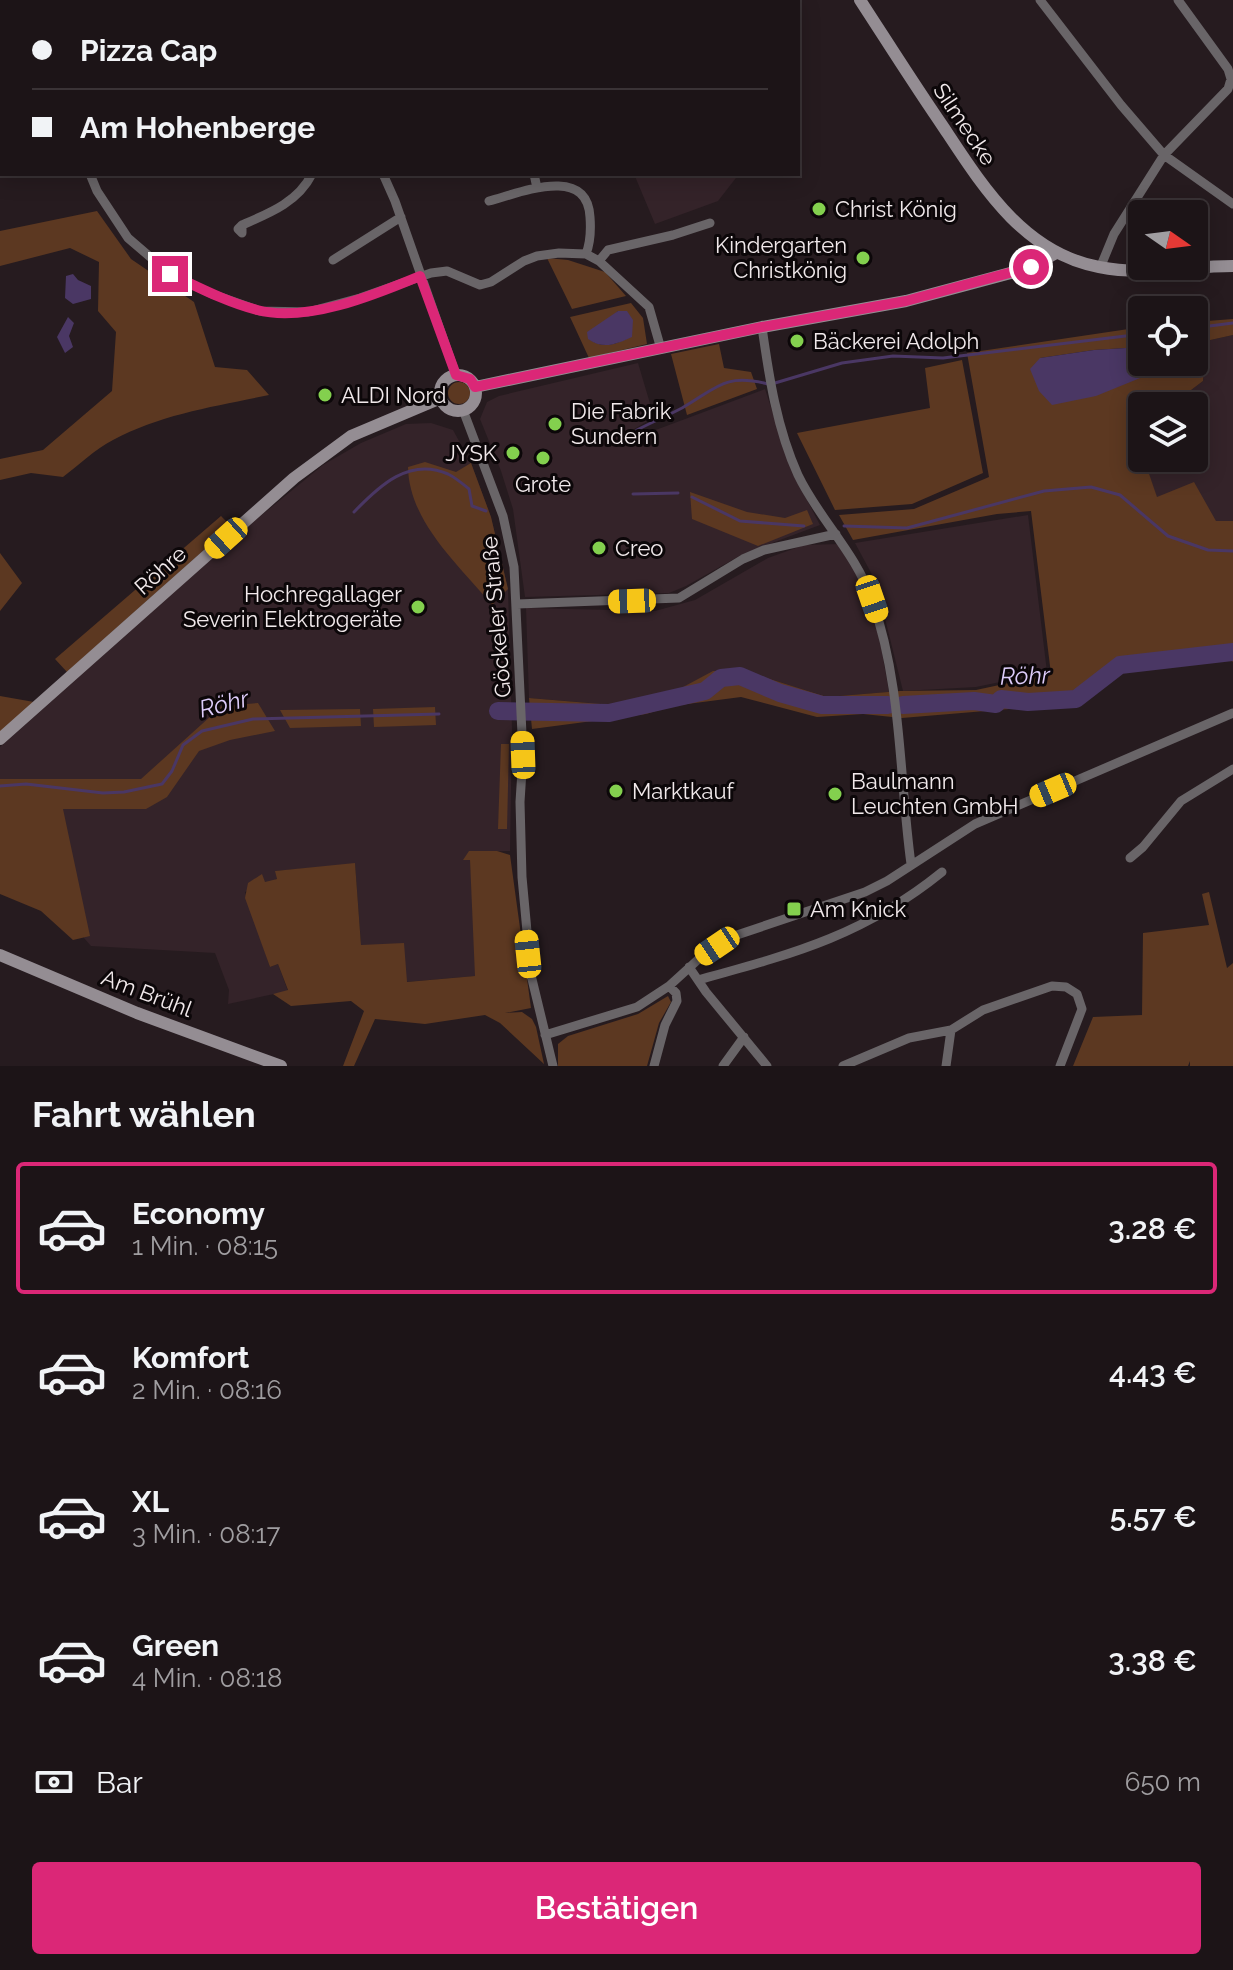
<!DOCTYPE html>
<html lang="de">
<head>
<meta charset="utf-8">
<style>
	:root { --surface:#1c1417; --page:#292124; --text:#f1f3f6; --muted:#a09ea1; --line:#3a3336; --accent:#db2777 }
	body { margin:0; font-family:Raleway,sans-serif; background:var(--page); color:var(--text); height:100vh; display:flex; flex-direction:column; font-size:30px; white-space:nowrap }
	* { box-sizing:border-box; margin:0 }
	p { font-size:26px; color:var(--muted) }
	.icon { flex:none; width:44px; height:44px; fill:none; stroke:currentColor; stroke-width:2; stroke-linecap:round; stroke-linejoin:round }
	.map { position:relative; height:1066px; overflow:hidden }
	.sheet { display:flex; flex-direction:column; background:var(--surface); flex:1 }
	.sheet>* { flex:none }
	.hud { position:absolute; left:0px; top:0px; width:800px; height:176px; box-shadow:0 4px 20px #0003,0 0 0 2px var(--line); display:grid; align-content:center; height:176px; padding:0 32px; background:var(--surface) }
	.needle { width:52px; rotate:104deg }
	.controls { position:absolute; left:1128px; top:200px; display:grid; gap:16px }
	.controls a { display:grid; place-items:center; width:80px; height:80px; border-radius:8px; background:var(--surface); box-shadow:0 4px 20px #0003,0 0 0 2px var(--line); font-size:40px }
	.end { position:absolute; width:36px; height:36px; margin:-18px; border:10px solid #db2777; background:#fff; box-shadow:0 0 0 4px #fff }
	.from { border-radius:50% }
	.car { position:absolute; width:24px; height:48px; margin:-24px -12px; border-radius:10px; box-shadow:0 0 6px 2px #0007; background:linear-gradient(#f5c518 24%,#345 0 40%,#f5c518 0 76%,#345 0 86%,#f5c518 0) }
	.hud b { display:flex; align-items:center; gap:28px; height:76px; font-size:30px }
	.hud b+b { border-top:2px solid var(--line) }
	.hud i { width:20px; height:20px; background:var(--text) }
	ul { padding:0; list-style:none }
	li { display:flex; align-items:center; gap:24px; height:132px; margin:0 16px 12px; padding:0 16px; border:4px solid transparent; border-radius:8px }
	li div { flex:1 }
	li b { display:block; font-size:30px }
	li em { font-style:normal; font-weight:600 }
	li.active { border-color:var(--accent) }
	li>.icon { width:72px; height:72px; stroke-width:1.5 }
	h2 { padding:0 32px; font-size:36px; line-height:96px }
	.pay { display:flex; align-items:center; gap:20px; height:88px; padding:0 32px; font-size:30px }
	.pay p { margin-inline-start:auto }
	.cta { display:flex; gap:16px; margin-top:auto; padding:16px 32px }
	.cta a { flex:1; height:92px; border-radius:8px; background:var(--accent); color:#fff; font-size:32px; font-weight:600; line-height:92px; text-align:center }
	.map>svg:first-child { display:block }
</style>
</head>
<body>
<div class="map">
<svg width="1233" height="1066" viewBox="0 0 1233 1066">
	<rect width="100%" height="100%" fill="#261b1f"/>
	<!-- built -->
	<path fill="#342329" d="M634,174H739L718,201L655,224Z
		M1233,335V521H1216L1157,498L1143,458H1194V406H1170L1203,381L1206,341Z
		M638,363L654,417L621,437V443L765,389L791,469L820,525L743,554L686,586L669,593L525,597L513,509L501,471L480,419L487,402L499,396Z
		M431,423L453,430L471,463L491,517L508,589L512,729L510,851L470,852L476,976L406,982L361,945L355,864L276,871L277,879L245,892L270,967L278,964L288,991L228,1004L229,990L215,953L91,946L84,938L41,779H0V747L252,523L323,465L361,443L406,424Z
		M1028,515L1047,672L976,687L903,691L876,582L855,543Z
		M840,544L865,587L880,641L889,692L827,697L741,670L713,672L657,701L613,705L529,698L526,608L655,611L695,600L768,558L804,545Z"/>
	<!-- green -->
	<path fill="#5c3821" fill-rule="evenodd" d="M487,0H608L609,2H487Z
		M97,211L131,259L194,302L215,367L247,370L269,395C217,406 161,414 113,440C95,449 79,465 63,477L31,473L0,480V459L43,450L112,391L116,332L98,311L99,262L70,248L0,266V231Z
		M547,258L568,260L605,272L626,296L572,309Z
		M631,303L643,318L647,344L589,358L570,317ZM618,311L632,336C617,344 603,350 589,339Z
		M1233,319V335L1206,341L1203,381L1170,406H1142V427L1135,433L1157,497L1194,482L1216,521H1233V662L1227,656L1123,670L1080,703L902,718L863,714L817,717L741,697L672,706L646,714L532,729L529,698L613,705L657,701L713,671L741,670L827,697L900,691L976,690L1051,674L1031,511L997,514L853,540L839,515L914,509L989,477L967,353L1142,327V347L1094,350L1040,358L1150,374L1155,362H1194V322Z
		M719,344L724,368L751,372L757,389L687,415L671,354Z
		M962,360L983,473L912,504L835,510L797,433L930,408L925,368Z
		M448 393a11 11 0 1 1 22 0a11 11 0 1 1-22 0Z
		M425,462L456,472L471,463L491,517L508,589L492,605C459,565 409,522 408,467Z
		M690,492L747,512L785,518L807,510L813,524L758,546L692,519Z
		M221,516L231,526L67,672L55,659Z
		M0,553L22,583L0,611Z
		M0,696L34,702L0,739Z
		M258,703L275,731L230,740L199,751L167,797L146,809H63L90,936L73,940L41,911L0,894V779H141L222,706Z
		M435,707L436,725L374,727L373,709Z
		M360,709L361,726L290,728L280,710Z
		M501,744H509L507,829H498Z
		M469,851H497L510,855L531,1008L505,1013L522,1012L532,1019L536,1027L544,1064L500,1023L485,1015L425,1024L375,1019L354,1066H343L364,1011L351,1001L291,1006L273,994L288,990L278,964L270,967L245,898L248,883L262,874L265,882L277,879L275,871L355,863L361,945L404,943L407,982L475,976L470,860H463Z
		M1209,892L1227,968L1233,963V1066H1190V1061L1188,1066H1073L1093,1017L1142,1015L1143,933L1209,925L1202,894Z
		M668,996L671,1002L659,1023L647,1066H558V1044L568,1036L638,1014Z"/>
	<!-- water -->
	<path fill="#4a3764" d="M73,274L78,280L91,286V299L73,304L65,298L66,276Z
		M618,311H627L633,320L632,337C617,344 603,350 588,339L587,332Z
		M68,317L74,323L69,336L73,347L65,353L57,337Z
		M1142,347V362H1155L1150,374L1096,396L1052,405L1039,391L1030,369L1040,358L1094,350Z"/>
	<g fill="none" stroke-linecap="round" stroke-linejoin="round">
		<!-- stream -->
		<path stroke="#4a3764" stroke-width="3" d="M1194,328L1233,323
			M775,383L842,363L893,356L943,358L1142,334
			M637,430C652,422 667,416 682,408C717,388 724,373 768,384
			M633,494L678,493
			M692,497L740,521L804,526
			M354,512C379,486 409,457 448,474C456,478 463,484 469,489L472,506L486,511
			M844,526L907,528L1044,491L1091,487L1120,495L1168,536L1208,550L1233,551
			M0,786L26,784L103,793L124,792L162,784L172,771L183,745L202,731L253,719L439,714"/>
		<!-- river -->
		<path stroke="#4a3764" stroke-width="18" d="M903,705L974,701L996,704L1001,699L1028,702L1076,699L1120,665L1233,652
			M498,711L609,713L705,691L721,678L740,676L780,693L822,705H888"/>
		<!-- street -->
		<path stroke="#696568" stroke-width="9" d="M12,0L13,2
			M142,0L143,2
			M301,0L302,2
			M365,0L366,2
			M1040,0L1121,105L1164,155L1233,204
			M393,2L395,0
			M0,36L2,35
			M90,174L97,191L128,238L170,274L212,294L260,311L308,312L360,298L431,273L447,271L480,285L491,282L524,261L537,256L559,253L586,254L599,261L649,307L661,349
			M383,174L395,201L456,375
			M534,174L537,188
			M489,201C520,193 587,164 590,217C591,230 591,241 586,254
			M242,225L238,229L242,233V225C270,213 298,202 312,174
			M333,260L401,217
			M599,261L608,250L673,235L710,223
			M1100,268L1114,234L1164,155L1228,89L1231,79L1228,69L1178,0
			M762,327C769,377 777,429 798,475C819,519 856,553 872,600C902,684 899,776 911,864
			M463,410L503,516L514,567L523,755L520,802L522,877L531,975L553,1066
			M517,604L679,598L743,559L764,550L836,534
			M1130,858L1143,847L1181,801L1233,769
			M689,967L706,992L767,1066
			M698,980C792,954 863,936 942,872
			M545,1035L637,1007L669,986L702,956L737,935L865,892L887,881L975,824L1233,713
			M654,1066L665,1025L677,1001L676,993L669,986
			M723,1066L744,1037
			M843,1066L909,1038L951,1030L983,1010L1052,986L1066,987L1077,994L1082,1009L1060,1066
			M946,1066L951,1030"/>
		<!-- secondary -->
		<path stroke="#948d93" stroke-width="12" d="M860,0C888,43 915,86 944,128C983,187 1024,253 1099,267C1143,276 1188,266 1233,266
			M440 393a18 18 0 1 1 36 0a18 18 0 1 1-36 0Z
			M475,387L762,327L906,301L1029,268L1056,253
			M0,739L294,478L351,436L441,398
			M0,955L137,1013L281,1066"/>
	</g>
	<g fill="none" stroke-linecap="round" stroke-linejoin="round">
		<!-- route -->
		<path stroke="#db2777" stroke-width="10" d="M170,274C198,287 226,302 257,310C307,323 374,295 420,276L456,375L470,379L475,387L762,327L906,301L1031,267"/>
	</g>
	<!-- markers -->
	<g fill="#83d04e" stroke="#0c0709" stroke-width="3">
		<circle cx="819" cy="209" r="8"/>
		<circle cx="863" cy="258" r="8"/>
		<circle cx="797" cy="341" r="8"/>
		<circle cx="325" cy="395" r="8"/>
		<circle cx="555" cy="424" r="8"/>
		<circle cx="513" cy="453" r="8"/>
		<circle cx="543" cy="458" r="8"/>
		<circle cx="599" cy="548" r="8"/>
		<circle cx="418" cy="607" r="8"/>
		<circle cx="616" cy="791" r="8"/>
		<circle cx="835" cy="794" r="8"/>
		<rect x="786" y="901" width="16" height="16" rx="4"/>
	</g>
	<g text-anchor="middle" stroke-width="6" stroke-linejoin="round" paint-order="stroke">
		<!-- street labels -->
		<g font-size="22" fill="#f1e9eb" stroke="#0c0709">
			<text transform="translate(965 124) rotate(56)" y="8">Silmecke</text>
			<text transform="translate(160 570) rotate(-42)" y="8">Röhre</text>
			<text transform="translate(496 617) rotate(-95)" y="8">Göckeler Straße</text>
			<text transform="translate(147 993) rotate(21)" y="8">Am Brühl</text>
		</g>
		<!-- poi labels -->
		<g font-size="22" fill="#f1e9eb" stroke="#0c0709" text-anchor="start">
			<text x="835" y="217">Christ König</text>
			<text x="847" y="253" text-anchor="end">Kindergarten<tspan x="847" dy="25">Christkönig</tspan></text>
			<text x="813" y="349">Bäckerei Adolph</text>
			<text x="341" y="403">ALDI Nord</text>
			<text x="571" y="419">Die Fabrik<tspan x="571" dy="25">Sundern</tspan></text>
			<text x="497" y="461" text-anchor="end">JYSK</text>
			<text x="543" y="492" text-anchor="middle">Grote</text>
			<text x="615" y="556">Creo</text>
			<text x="402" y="602" text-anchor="end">Hochregallager<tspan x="402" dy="25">Severin Elektrogeräte</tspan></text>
			<text x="851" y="789">Baulmann<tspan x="851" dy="25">Leuchten GmbH</tspan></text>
			<text x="632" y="799">Marktkauf</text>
			<text x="810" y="917">Am Knick</text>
		</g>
		<!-- water labels -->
		<g font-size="24" font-style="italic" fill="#ddccfa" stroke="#0c0709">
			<text transform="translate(1025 676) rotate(-2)" y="8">Röhr</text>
			<text transform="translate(224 704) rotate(-14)" y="8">Röhr</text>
		</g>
	</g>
</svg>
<div class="controls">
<a><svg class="needle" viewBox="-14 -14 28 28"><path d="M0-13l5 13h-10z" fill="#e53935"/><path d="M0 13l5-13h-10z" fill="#a09ea1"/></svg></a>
<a><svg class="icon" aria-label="locate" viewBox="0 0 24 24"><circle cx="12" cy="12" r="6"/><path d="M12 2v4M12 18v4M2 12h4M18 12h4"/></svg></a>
<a><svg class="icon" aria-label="layers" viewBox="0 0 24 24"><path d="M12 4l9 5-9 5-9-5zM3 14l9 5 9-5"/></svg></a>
</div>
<i class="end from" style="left:1031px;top:267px"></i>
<i class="end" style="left:170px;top:274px"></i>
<i class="car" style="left:226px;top:538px;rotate:228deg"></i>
<i class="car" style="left:872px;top:599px;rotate:161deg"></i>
<i class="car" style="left:632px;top:601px;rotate:268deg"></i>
<i class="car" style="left:523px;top:755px;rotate:358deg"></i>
<i class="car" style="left:1053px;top:790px;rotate:247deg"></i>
<i class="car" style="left:717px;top:946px;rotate:236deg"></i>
<i class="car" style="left:528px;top:954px;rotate:354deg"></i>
<div class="hud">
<b><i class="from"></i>Pizza Cap</b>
<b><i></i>Am Hohenberge</b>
</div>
</div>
<section class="sheet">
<h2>Fahrt wählen</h2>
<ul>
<li class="active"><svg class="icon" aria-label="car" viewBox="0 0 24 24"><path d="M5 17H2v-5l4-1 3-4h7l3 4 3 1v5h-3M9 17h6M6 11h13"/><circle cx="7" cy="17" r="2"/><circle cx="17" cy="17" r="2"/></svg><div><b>Economy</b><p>1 Min. · 08:15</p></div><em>3.28 €</em></li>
<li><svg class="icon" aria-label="car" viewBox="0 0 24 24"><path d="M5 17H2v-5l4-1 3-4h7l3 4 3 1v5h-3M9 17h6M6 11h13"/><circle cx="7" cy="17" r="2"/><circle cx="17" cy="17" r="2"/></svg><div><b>Komfort</b><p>2 Min. · 08:16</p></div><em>4.43 €</em></li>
<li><svg class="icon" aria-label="car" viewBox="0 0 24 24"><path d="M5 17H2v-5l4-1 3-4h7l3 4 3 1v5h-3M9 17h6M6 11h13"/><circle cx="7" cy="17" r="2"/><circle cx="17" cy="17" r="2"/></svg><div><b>XL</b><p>3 Min. · 08:17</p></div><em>5.57 €</em></li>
<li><svg class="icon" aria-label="car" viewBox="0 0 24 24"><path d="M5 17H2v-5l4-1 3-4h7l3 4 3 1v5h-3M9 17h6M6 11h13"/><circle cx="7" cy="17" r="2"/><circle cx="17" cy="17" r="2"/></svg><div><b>Green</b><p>4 Min. · 08:18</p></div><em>3.38 €</em></li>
</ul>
<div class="pay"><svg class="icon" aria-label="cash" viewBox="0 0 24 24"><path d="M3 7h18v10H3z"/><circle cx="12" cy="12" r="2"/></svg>Bar<p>650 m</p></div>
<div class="cta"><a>Bestätigen</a></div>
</section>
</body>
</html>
